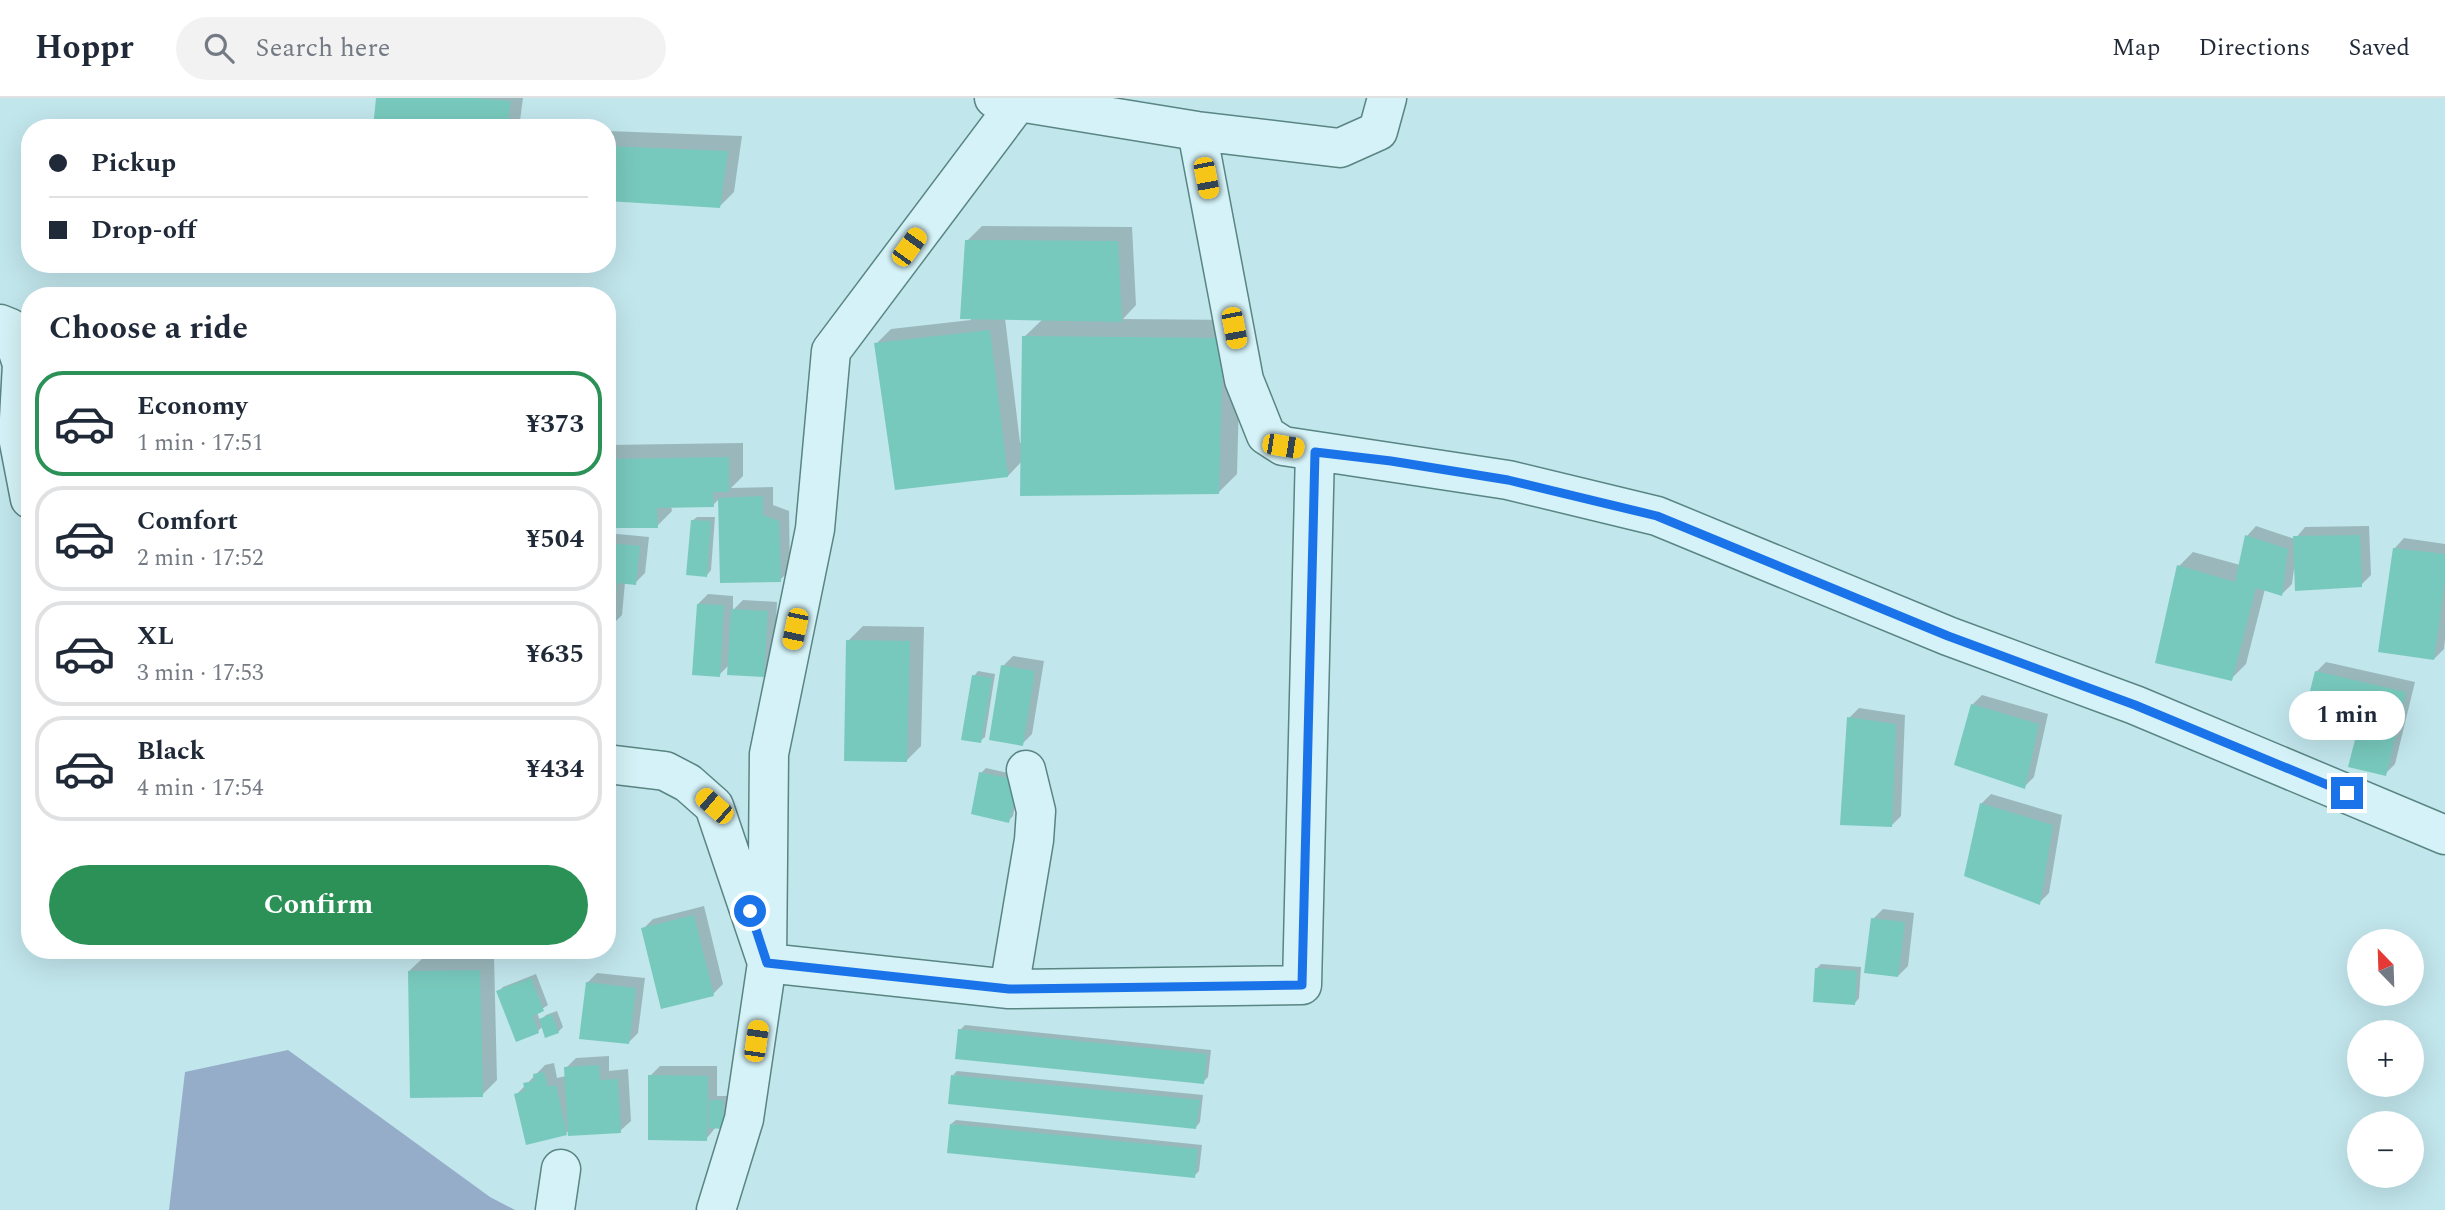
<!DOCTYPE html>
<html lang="en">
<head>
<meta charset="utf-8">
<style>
	:root { --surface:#fff; --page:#f2f2f3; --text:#1f2937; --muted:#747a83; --line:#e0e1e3; --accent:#2c9157 }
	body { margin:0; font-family:Spectral,serif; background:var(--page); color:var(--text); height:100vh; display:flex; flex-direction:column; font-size:26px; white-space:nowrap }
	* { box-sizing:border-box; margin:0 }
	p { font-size:23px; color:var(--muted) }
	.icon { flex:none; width:38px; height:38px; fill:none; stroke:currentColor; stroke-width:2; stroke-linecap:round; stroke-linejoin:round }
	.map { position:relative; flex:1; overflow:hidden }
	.panel { position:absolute; left:21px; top:189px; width:595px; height:672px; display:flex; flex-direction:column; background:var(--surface); border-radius:28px; box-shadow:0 7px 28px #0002 }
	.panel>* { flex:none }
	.top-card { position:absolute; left:21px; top:21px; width:595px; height:154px; border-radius:28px; box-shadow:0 7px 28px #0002; display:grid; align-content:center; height:154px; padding:0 28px; background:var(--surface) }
	.needle { width:46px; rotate:337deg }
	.fabs { position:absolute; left:2347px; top:831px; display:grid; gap:14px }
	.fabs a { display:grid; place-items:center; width:77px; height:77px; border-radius:50%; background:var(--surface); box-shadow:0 7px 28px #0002; font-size:35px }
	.end { position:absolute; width:32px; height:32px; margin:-16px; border:9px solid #1a73e8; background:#fff; box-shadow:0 0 0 4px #fff }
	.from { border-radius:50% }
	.bubble { position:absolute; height:49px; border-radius:24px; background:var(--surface); box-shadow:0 7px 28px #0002; font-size:23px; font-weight:700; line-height:49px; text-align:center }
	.car { position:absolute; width:21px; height:42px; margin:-21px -10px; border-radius:9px; box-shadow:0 0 5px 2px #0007; background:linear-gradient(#f5c518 24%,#345 0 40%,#f5c518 0 76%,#345 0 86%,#f5c518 0) }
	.top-card b { display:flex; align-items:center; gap:24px; height:66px; font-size:26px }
	.top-card b+b { border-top:2px solid var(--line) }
	.top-card i { width:18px; height:18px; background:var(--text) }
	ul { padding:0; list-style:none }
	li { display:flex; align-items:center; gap:21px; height:105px; margin:0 14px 10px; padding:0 14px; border:4px solid var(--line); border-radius:28px }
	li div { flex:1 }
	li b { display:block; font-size:26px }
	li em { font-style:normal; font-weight:700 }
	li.selected { border-color:var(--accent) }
	li>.icon { width:63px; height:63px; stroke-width:1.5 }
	h2 { padding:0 28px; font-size:32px; line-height:84px }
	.action { display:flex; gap:14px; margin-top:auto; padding:14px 28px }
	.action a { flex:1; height:80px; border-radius:42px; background:var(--accent); color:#fff; font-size:28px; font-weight:700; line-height:80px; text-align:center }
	header { display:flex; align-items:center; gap:42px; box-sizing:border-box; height:98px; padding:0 35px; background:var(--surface); border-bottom:2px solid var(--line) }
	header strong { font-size:33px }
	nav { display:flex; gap:38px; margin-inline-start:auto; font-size:24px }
	.search { width:490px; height:63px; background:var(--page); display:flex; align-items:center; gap:18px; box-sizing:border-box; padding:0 24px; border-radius:38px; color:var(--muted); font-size:26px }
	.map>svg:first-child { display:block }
</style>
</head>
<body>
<header>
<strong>Hoppr</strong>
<div class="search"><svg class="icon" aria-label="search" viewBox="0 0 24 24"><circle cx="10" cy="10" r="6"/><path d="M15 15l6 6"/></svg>Search here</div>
<nav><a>Map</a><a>Directions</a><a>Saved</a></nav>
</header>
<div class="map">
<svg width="2445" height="1112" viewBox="0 0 2445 1112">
	<rect width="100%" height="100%" fill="#c1e6ec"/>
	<!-- green -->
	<path fill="#95adc9" d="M288,952L490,1099L515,1112H169L185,974Z"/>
	<!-- shadow -->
	<path fill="#0003" fill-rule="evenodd" d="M378,0H523L519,30H375Z
		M607,33L742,38L734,94L719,109L607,102Z
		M982,128L1132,129L1136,207L1123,221L1241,222L1237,376L1218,395L1022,363L1008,378L876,246L891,231L971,222L967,143ZM1005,220L1043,221L1024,239L1022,345H1020Z
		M743,345V378L731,390L773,389V407L789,413L790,472L780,482L720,400L713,407L671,408L672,413L657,428L607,429V347Z
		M697,419H715L711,472L707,477L692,423Z
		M2256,428L2295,441L2305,429L2369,428L2371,477L2361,487L2294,471L2292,486L2282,496L2265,491L2246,566L2231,581L2179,468L2193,454L2240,467L2247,438Z
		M607,435L649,439L645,475L635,485L625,484L622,517L612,527L607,526Z
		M2404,440L2445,446V541L2444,551L2434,561L2394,451Z
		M708,496L733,498V512L743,502L777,504L774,567L764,577L730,566L719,577L698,506Z
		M863,528L924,529L921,648L906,663L848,543Z
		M1013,558L1044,563L1032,636L1022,646L1003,568Z
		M2326,564L2415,584L2395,666L2385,676L2316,574Z
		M978,573L995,576L985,639L980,643L974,578Z
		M1982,597L2048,616L2034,679L2024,689L1972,607Z
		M1859,610L1905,617L1901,718L1891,728L1849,620Z
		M986,670L1021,678L1013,718L1008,723L981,675Z
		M1991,696L2062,717L2049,795L2039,805L1981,706Z
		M704,808L723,886L713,896L643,831L653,821Z
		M1883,811L1914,815L1908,868L1898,878L1873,821Z
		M445,852H527L522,857L494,858L497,982L482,997L409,873L424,859L445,858Z
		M1821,866L1861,869L1859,900L1855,905L1816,871Z
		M597,875L645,880L638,935L628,945L587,885Z
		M536,876L548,907L537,914L540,923L546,917L557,913L563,929L558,934L543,928L538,933L498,894L503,889Z
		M965,927L1211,952L1208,979L1203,984L960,932Z
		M609,958V973L628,971L631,1023L620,1033L570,1032L566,1035L516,997L545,967L554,965L557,980L566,978V970L576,960Z
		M660,968H717V998H727V1024L716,1029L706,1041L650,978Z
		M957,973L1203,997L1200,1024L1196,1029L953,977Z
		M956,1022L1202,1047L1199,1073L1194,1078L951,1026Z"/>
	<!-- building -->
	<path fill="#78c9bd" d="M376,0H471L511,3L507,30H373Z
		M607,48L728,53L720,110L607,103Z
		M965,142L1118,143L1122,224L960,221Z
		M990,232L1008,379L895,392L874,245Z
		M1022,238L1223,240L1219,396L1020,398Z
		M729,359V394H713L714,409L657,410L658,430H607V361Z
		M763,398V417L779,423L781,484L720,485L718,400Z
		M691,422L711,423L707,479L686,477Z
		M2245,437L2288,451L2282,498L2256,490L2232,583L2155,565L2177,467L2235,484Z
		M2360,437L2362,489L2295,493L2293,438Z
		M607,445L640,448L636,487L617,485L612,529L607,528Z
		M2393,450L2445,456V481L2434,562L2378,554Z
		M697,506L724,507L720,579L692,577Z
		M731,511L768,513L764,579L727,577Z
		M846,542L910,543L907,664L844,663Z
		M1001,567L1035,573L1023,648L989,642Z
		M2315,573L2406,594L2386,678L2348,669L2356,638L2302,625Z
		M972,577L992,580L981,645L961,642Z
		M1971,606L2039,626L2025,691L1954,667Z
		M1847,619L1896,626L1892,729L1840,727Z
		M979,674L1018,682L1009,725L971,716Z
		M1980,705L2053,727L2040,807L1964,778Z
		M694,817L714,898L661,911L641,830Z
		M1871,820L1905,824L1898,879L1864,875Z
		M443,852H522L523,859L444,861Z
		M1815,870L1857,873L1855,907L1813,904Z
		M480,872L483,999L410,1000L408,873Z
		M531,880L544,913L533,918L539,935L516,944L496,893Z
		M586,884L636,890L629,946L579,941Z
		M552,916L559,935L545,940L539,921Z
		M958,931L1207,956L1204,986L955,961Z
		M599,967L600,982L618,981L621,1035L568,1038L564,969Z
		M544,974L548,989L556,987L567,1037L526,1047L514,996L525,993L523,985L534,983L533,976Z
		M648,977L708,978L707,1043L648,1042Z
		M951,977L1200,1002L1196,1031L948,1006Z
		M709,1002H723V1031L709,1030Z
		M950,1026L1198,1051L1195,1080L947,1055Z"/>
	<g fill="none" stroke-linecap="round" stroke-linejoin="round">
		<defs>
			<path id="minor" d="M994,0L1197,33L1340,50L1378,33L1387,0
				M1197,33L1244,282L1266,337L1283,348L1508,382L1657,418L1948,538L2135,607L2445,737
				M0,226L10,230L22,266L18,339L30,401
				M607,666L665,673L688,685L714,708L767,865L1009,891L1302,887L1315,353
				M1009,891L1034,742L1036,713L1026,672
				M555,1112L561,1071
				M716,1112L744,1021L767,865L769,656L815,431L831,253L1018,4"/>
		</defs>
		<!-- minor casing -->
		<use href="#minor" stroke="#598583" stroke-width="41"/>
		<!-- minor -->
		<use href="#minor" stroke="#d4f2f7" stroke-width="38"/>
	</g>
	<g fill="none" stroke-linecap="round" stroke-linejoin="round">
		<!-- route -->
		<path stroke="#1a73e8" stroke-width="9" d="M750,813L767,865L1009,891L1302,887L1315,354L1391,363L1508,382L1657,418L1948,538L2135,607L2347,695"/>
	</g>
</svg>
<div class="fabs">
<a><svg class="needle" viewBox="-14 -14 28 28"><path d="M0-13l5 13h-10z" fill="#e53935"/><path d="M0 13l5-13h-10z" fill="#747a83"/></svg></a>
<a>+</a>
<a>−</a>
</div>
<i class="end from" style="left:750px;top:813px"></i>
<i class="end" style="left:2347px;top:695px"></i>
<div class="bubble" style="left:2289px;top:593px;width:116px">1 min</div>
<i class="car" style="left:1206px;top:80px;rotate:169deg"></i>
<i class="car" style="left:909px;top:149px;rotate:36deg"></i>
<i class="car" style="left:1234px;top:230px;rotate:169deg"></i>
<i class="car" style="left:1283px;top:348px;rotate:99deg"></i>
<i class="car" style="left:795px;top:531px;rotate:192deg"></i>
<i class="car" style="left:714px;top:708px;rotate:311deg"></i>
<i class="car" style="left:756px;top:943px;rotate:8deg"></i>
<div class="top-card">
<b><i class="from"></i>Pickup</b>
<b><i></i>Drop-off</b>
</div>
<section class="panel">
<h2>Choose a ride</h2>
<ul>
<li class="selected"><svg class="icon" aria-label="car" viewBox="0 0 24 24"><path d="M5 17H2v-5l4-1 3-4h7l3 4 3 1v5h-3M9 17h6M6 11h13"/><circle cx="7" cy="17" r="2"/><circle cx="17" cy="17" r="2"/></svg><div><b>Economy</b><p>1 min · 17:51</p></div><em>¥373</em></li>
<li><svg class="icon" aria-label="car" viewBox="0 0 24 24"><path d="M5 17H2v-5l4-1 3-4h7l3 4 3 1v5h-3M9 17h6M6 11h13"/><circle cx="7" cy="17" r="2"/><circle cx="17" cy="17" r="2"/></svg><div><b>Comfort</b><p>2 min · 17:52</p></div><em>¥504</em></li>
<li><svg class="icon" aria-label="car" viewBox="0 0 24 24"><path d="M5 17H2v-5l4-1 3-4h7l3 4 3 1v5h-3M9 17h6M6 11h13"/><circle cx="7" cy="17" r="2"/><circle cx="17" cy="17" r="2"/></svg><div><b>XL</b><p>3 min · 17:53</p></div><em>¥635</em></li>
<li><svg class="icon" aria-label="car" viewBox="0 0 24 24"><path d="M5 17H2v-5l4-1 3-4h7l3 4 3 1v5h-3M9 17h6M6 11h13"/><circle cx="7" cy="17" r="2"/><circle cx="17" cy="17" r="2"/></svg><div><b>Black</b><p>4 min · 17:54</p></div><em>¥434</em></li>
</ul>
<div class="action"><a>Confirm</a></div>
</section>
</div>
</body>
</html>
